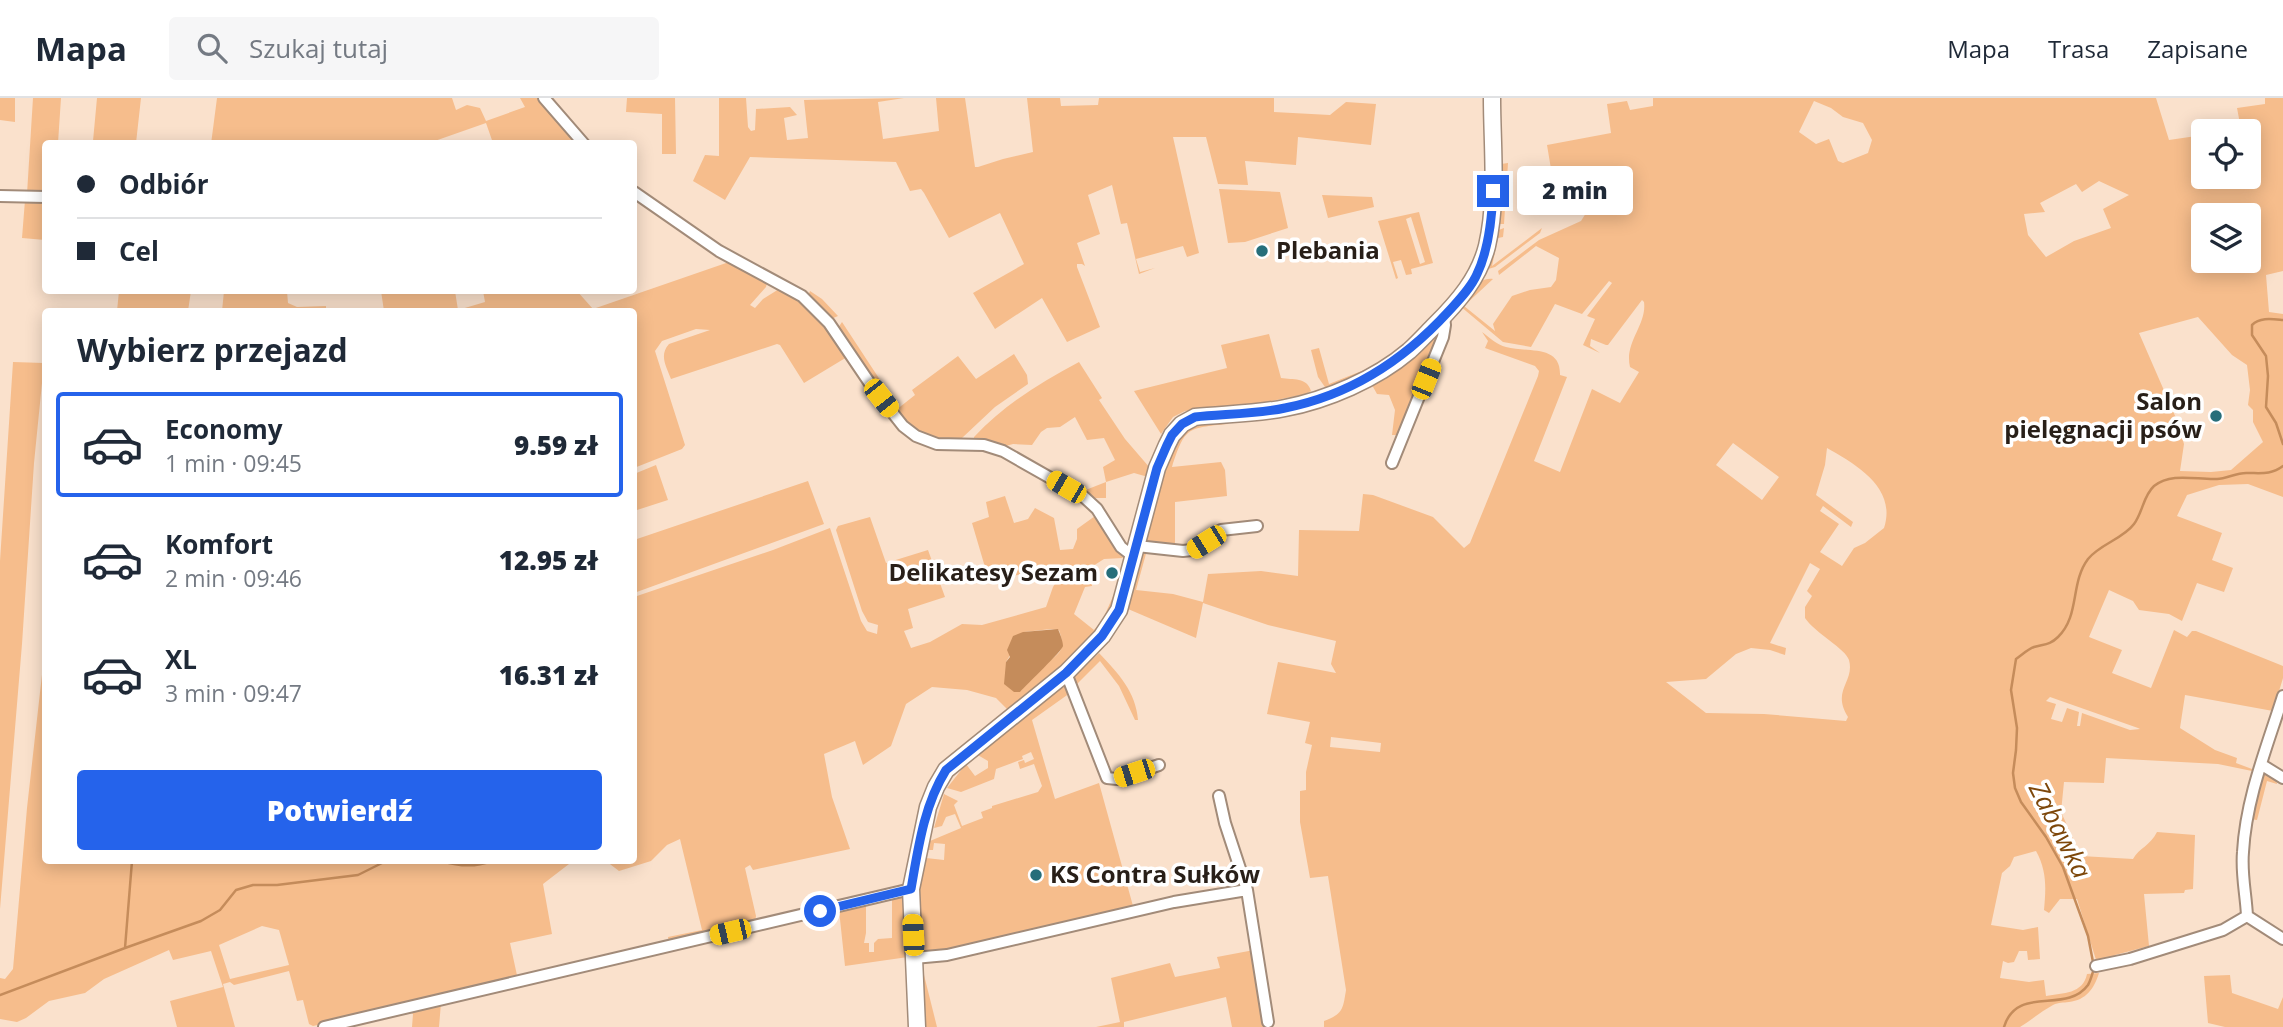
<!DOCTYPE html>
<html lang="pl">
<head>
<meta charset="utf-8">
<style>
	:root { --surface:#fff; --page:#f6f6f7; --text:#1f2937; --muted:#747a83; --line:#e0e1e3; --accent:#2563eb }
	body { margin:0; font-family:"Open Sans",sans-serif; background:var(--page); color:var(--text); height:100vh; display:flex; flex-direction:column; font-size:26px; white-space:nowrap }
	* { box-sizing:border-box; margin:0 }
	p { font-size:23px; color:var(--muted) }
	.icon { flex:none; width:38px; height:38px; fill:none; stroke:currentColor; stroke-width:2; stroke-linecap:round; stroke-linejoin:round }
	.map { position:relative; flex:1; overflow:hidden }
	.panel { position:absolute; left:42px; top:210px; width:595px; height:556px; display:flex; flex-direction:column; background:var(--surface); border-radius:7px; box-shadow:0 4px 18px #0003 }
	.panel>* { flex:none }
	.hud { position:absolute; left:42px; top:42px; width:595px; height:154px; border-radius:7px; box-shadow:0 4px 18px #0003; display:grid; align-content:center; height:154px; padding:0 35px; background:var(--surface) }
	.tools { position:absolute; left:2191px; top:21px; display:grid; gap:14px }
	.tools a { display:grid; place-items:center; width:70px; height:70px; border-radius:7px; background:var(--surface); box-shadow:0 4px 18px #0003; font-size:35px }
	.end { position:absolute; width:32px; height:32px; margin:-16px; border:9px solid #2563eb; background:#fff; box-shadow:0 0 0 4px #fff }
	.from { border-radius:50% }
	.bubble { position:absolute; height:49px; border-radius:7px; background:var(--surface); box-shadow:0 4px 18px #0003; font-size:23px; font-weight:800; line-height:49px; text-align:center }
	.car { position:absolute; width:21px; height:42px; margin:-21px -10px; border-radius:9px; box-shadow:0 0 5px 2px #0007; background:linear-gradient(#f5c518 24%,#345 0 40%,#f5c518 0 76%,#345 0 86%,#f5c518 0) }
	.hud b { display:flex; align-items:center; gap:24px; height:66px; font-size:26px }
	.hud b+b { border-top:2px solid var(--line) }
	.hud i { width:18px; height:18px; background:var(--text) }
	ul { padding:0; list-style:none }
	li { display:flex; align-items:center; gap:21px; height:105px; margin:0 14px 10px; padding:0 21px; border:4px solid transparent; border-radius:7px }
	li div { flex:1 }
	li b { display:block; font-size:26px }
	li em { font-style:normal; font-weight:800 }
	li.on { border-color:var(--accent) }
	li>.icon { width:63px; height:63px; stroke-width:1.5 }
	h2 { padding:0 35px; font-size:32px; line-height:84px }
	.cta { display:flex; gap:14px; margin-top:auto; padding:14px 35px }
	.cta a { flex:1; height:80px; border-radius:7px; background:var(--accent); color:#fff; font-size:28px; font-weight:800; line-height:80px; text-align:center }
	header { display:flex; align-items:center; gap:42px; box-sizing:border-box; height:98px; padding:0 35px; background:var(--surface); border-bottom:2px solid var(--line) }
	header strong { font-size:33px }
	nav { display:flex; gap:38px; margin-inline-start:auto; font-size:24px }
	.search { width:490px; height:63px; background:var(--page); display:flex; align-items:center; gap:18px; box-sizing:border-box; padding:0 24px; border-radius:7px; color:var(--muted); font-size:26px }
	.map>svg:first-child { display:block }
</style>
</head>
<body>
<header>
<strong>Mapa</strong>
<div class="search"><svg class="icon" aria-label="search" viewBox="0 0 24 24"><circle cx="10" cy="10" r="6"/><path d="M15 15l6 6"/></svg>Szukaj tutaj</div>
<nav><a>Mapa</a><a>Trasa</a><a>Zapisane</a></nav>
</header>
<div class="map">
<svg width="2283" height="929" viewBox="0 0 2283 929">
	<rect width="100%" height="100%" fill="#fae1cc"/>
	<!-- green -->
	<path fill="#f6bd8c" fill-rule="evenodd" d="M0,0H15V24L0,22Z
		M33,0H61L58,45L46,46L45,97L27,96Z
		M97,0H141L136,45L93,44V45H62L63,42L93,43Z
		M217,0H452L456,12L467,7L480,10L486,23L525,9L520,0H540L579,45H493L486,25L429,45L211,46Z
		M627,0H675L676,56H662V16L626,14Z
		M719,0H746L748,29L751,33L755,32L756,11L790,9L797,17L784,20L787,42L808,40L804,2L904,0L878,4L883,41L939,33L936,0H965L975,69H978L1003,61L1033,54L1027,0H1060L1061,8L1098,7L1099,0H1274V14L1330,17L1346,4L1376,6L1371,47L1298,39L1296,67L1245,63L1248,87L1218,86L1206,39H1173L1199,155L1187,159L1183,148L1136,161L1140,174L1155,170L1139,176L1127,125L1121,126L1112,87L1088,97L1100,136L1077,145L1085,168L1082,166H1077V169L1100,229L1067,244L1042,200L995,231L973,195L1024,166L1000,115L949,140L924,95L921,91L910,93L896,64L750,59L725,102L693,83L705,57L719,58Z
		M1653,0H2156L2169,42L2203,37V79H2249V33H2226L2241,31L2237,10L2265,6V0H2283V173L2266,177L2269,214L2283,216V399L2248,386L2219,387L2187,397L2177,418L2222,435L2212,462L2233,470L2224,494L2197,485L2182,523L2169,516L2139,512L2133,503L2109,492L2089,539L2122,552L2112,575L2151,590L2174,532L2187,539L2192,533H2196L2283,568V580L2273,613L2185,597L2180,630L2215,652L2237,660L2236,665L2252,671V673L2218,666L2106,660L2104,685L2064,684L2061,714L2081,758L2133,761C2139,750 2150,748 2157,734L2195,737L2193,791L2185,792L2184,795L2144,796L2149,848L2115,857L2110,863L2097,865L2077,801H2060L2049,815L2044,812C2046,790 2047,773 2036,753L2014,759L2010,768L2002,775L1991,827L2023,832L2038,829L2040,861L2028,862L2027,853H2019L2014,864L2008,865L2003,863L2000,880L2029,884L2044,882L2046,898C2063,895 2083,896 2087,876L2099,875C2094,891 2086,902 2069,904C2063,905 2059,904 2053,907C2042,913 2031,922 2020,929H1324V923C1343,916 1343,911 1346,892L1328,778L1310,780L1300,724V693L1306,692V674L1312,647L1305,645L1310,624L1267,616L1278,564L1336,575L1331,566L1336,543L1268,527L1203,505L1196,540L1128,511L1143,453L1147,452L1136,492L1173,496L1203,504L1208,476L1261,473L1298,478L1299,432L1359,433L1363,396L1373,397L1433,419L1464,450L1470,445L1538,278L1539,273L1535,268L1485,250L1488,243L1482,234C1489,239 1497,247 1506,249C1527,255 1561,246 1560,277L1567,279L1534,363L1560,374L1592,291L1620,305L1639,274L1630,269C1624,244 1647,227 1644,204L1642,202L1608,247H1606L1591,241L1590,248L1600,255L1583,247L1595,221L1587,218L1612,185L1609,183L1582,216L1555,206L1531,249L1503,244L1460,208C1469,196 1477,179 1493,181L1464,208L1495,233L1493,226L1512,198L1530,192L1551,189L1556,182L1559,160L1536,148L1499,177L1498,173L1539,142L1581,123L1591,107L1585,77L1553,83L1547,47L1611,35L1607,6L1627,3L1630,12L1653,8ZM1814,3L1831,10L1843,19L1863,25L1872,42L1868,55L1843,65L1838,63L1829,41L1816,46L1799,34ZM2099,83L2129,97L2103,111L2111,130L2074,143L2046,159L2028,137L2024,116L2045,114L2040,105L2076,86L2082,94ZM2203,117H2249V163H2203ZM2198,219L2232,257L2247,267L2250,292L2248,307L2253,312V324L2263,344L2231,372L2211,374L2180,373L2184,346L2176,320L2139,235ZM1733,345L1779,379L1762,402L1716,367ZM1827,350C1857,367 1897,390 1884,430L1865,445L1854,450L1842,468L1820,454L1839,426L1820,413L1823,408L1851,429L1853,424L1816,397L1825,367ZM1810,465L1820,471L1807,493L1812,498L1805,509V520C1815,535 1846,551 1849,562C1855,584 1831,592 1848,619L1846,623L1764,616L1706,615L1666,584L1706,581L1736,556L1751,550L1770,552L1785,557L1786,550L1770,545ZM2050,599L2138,630L2140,631L2130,632L2082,615L2080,628H2077L2079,614L2067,610L2062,624L2051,621L2056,606L2046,603ZM1331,639L1381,645L1380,654L1330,649Z
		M1508,65L1504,126H1499L1497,124L1501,66Z
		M1219,91L1280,94L1288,130L1245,144L1228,145Z
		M1322,97L1372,99L1374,109L1328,120Z
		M25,102L45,104V142L22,140Z
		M1419,114L1433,165L1411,171L1412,176L1406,177L1401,162L1393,164L1398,180L1396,181L1378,123ZM1411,119L1425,164L1420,166L1406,121Z
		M1504,130L1503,139L1498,140L1492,168L1542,130L1540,135L1495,169L1485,172L1496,133Z
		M729,164L767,185L766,189L750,207L755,210L763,201L779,191C811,202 829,232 847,259L804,285L780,247L777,246L671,281C666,268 659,257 669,246L710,232L696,231L662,243L655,253L685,347L682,351L634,370V214L384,213L381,193H455L458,212L485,204L483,193H577L593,211Z
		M119,193H191L188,213H117Z
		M224,193H287L288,205L297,209L326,208V213H222Z
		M810,193L822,201L838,218L831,221L808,198Z
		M842,224L886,291L880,292L838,230Z
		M1441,231L1398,337H1392L1395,312L1389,297L1377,296L1372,287L1404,267Z
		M1269,236L1281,280C1293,282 1307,279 1311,293L1306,296L1262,305L1185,313L1173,319L1161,336L1134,293L1227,270L1221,247Z
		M1319,250L1329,286L1364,272L1361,277L1327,292L1318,279L1311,252Z
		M1014,256L1027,277L1028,286L995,309L962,340C937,348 909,333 896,312L915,297L912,292L958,258L976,281Z
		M13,264L44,265L34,365L22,546L0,811V463Z
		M1079,264L1102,300L1099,302L1125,341L1150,370L1148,379L1134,375L1106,384V400H1095L1083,393L1106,384L1103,369L1115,362L1104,340L1087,342L1075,319L1060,329L1047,330L1041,334L1032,347L1013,346L1002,349L974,342V339C1005,306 1040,285 1079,264Z
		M1233,319L1228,326C1187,330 1185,329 1172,369L1221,364L1225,372L1227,398L1175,404V450L1148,448L1143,441L1172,348L1191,327Z
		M656,367L668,402L634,413V376Z
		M808,383L824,426L634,495V442Z
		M1005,398L1014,425L1028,421L1035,410L1054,420L1060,452L1073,451L1077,441V431L1095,418L1123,460L1104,461L1093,468L1092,488L1085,489L1074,516L1094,532L1103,521L1114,496L1116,497C1103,546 1046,582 1009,613H1005L1007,611L996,600L967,592L932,589L906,606L891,648L863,667L855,643L824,656L832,699L850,751L753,772L750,767L745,770L756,818L755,824L669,845L668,839L702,832L680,741L667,747L651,763L619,773L606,763H634V499L773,452L830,430L861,523L867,533L877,536L878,527L868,524L862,513L836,432L838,428L870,419L886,465L928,452L945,499L908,511L913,530L904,533L911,550L930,544L962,526L982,527L1046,509L1053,489L1067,466L1039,470L990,486L972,425L989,419L986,404ZM1051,531L1059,532C1066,553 1061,553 1045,567L1006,564L1024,534Z
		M45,550L46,763H578L569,766L543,786L552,836L510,845L518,882L313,928L309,926L303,902L297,903L289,873L234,887L230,884L223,886L235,929H177L170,903L223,889L211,853L173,862L169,852L104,881L85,895L49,903L26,920L17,924L0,921V880L5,881L13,871L27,710ZM262,828L279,832L289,867L230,881L219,847Z
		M1099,555C1118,575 1136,594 1138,622H1135L1119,588L1100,563L1076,587L1073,579Z
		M1065,586L1070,595L1032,622L1055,701L1099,685L1133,808L930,856L920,853L919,786L926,760L944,762L945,746L934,745L933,752H928L930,743L961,730L955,716L946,719L942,728L934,730L944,696L958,703L954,707L962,728L983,720L981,714L992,710V708L1038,694L1042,688L1034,666L1020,671L1018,664L1024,662L1025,665L1034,661L1031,654L1022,658L1023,661L996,671L994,681L961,694L947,690L966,666L975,678L988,670V663L976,656Z
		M2265,676L2276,680L2277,686L2267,683L2257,722L2249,721L2262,678Z
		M899,797L905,802L908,859L845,868L839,812L866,805V835L864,845H869V854H874V845L878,841L892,840V802H877Z
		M1254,852L1264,929H1232L1226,899L1124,924V929H1096L1120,924L1111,880L1170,865L1175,879L1220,870L1217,859Z
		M921,865L937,929H924Z
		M2230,877L2232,895L2278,911L2283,899V929H2225L2208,925L2204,878Z
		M441,905L439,929H412L413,916L409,914L348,929H338Z"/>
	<!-- water -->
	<path fill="#c58c5b" d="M1058,531C1060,536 1063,543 1063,548C1063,552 1026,587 1020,594H1014L1004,586L1006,564L1010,559L1007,552L1013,538L1023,534Z"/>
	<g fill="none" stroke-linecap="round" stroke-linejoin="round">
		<!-- stream -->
		<path stroke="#c58c5b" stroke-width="2.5" d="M2283,222C2272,221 2260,219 2252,227V237L2266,258L2268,278L2266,309L2276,325L2283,346
			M442,763C458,768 474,770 491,763
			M125,850L201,823L220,812L236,792L253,787H277L358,777L386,763
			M2093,864L2088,838L2063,769L2046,739L2021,704L2015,690L2013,675L2016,652L2017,630L2011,592L2016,561C2022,557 2028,551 2034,549C2044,546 2050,547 2058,539C2080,518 2070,485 2088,461C2100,446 2123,441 2134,426C2143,414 2143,398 2154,388C2172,374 2196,382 2217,381C2227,381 2237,374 2248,375C2261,375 2271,377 2283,368
			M0,897L125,850L132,763
			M2004,929C2017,886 2066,917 2088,887C2091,882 2092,876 2094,871"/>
		<defs>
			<path id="street" d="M544,0L584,46
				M634,94L719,153L802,198L829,225L873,290L903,328L916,338L937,346L984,347L1003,353L1084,399L1097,411L1121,449L1134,459
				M0,98L46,99
				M1392,365L1443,239L1445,227L1444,219
				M1137,448L1183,453L1192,452L1221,432L1257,428
				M1066,575L1107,680L1117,681L1159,667
				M2262,667L2283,680
				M1219,698L1225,725L1247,792L1268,924
				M2247,818L2283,841
				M914,860L947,857L1174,804L1247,792
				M2096,868L2130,861L2223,832L2247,818C2246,796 2241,776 2243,754C2246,700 2267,649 2283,598
				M324,929L911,791"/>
			<path id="secondary" d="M917,929L911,791L928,709L936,689L946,672L1066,575L1102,538L1119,512L1157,370L1167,347L1172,337L1182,326L1195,319C1224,316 1256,316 1285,310C1327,302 1376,281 1409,253C1418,245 1427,235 1435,227C1458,204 1479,180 1487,148C1498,101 1492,48 1492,0"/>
		</defs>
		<!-- street casing -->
		<use href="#street" stroke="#a28b79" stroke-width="14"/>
		<!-- secondary casing -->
		<use href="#secondary" stroke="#a28b79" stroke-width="19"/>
		<!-- street -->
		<use href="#street" stroke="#fff" stroke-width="10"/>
		<!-- secondary -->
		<use href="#secondary" stroke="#fff" stroke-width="16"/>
	</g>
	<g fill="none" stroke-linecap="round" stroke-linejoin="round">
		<!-- route -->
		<path stroke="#2563eb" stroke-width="9" d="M820,813L911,791C918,751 924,707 946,672L1066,575L1102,538L1119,512L1157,370L1167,347L1172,337L1182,326L1195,319C1223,316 1258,316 1285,310C1351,297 1403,263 1448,214C1458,203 1471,190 1477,176C1489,151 1492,120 1493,93"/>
	</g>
	<!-- markers -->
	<g fill="#266e7a" stroke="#fff" stroke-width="2.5">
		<circle cx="1262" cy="153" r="7"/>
		<circle cx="2216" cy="318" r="7"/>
		<circle cx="1112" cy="475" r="7"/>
		<circle cx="1036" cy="777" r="7"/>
	</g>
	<g text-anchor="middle" stroke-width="7" stroke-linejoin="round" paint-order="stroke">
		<!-- poi labels -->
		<g font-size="24" font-weight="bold" fill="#281f18" stroke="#fff" text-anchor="start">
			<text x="1276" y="161">Plebania</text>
			<text x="2202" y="312" text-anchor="end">Salon<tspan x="2202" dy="28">pielęgnacji psów</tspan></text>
			<text x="1098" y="483" text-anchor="end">Delikatesy Sezam</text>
			<text x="1050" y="785">KS Contra Sułków</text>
		</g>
		<!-- water labels -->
		<g font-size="26" font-style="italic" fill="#7d470a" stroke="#fff">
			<text transform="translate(2060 732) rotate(63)" y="9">Zabawka</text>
		</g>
	</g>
</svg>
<div class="tools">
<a><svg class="icon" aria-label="locate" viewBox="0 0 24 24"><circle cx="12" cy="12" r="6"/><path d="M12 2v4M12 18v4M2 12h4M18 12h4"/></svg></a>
<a><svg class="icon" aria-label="layers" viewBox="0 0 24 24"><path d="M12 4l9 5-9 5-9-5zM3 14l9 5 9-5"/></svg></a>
</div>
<i class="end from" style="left:820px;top:813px"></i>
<i class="end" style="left:1493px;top:93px"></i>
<div class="bubble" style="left:1517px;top:68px;width:116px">2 min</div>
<i class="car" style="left:1426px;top:281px;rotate:22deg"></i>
<i class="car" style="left:881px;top:300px;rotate:142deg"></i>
<i class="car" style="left:1066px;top:389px;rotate:300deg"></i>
<i class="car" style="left:1206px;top:444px;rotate:238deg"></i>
<i class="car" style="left:1134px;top:675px;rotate:252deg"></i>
<i class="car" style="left:730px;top:834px;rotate:257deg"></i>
<i class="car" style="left:913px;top:837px;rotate:357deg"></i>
<div class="hud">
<b><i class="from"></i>Odbiór</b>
<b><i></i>Cel</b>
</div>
<section class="panel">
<h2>Wybierz przejazd</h2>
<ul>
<li class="on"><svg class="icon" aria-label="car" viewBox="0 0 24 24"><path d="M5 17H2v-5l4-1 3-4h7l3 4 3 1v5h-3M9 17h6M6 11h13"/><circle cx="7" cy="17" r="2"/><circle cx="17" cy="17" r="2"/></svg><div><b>Economy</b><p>1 min · 09:45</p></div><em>9.59 zł</em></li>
<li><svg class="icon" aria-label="car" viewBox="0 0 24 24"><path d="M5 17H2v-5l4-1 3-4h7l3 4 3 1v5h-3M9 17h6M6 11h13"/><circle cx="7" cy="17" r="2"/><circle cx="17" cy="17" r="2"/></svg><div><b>Komfort</b><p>2 min · 09:46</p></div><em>12.95 zł</em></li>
<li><svg class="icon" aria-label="car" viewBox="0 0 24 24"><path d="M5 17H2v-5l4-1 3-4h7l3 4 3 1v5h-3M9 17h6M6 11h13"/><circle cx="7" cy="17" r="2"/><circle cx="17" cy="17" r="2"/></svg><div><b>XL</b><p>3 min · 09:47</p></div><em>16.31 zł</em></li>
</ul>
<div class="cta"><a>Potwierdź</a></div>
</section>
</div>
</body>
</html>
